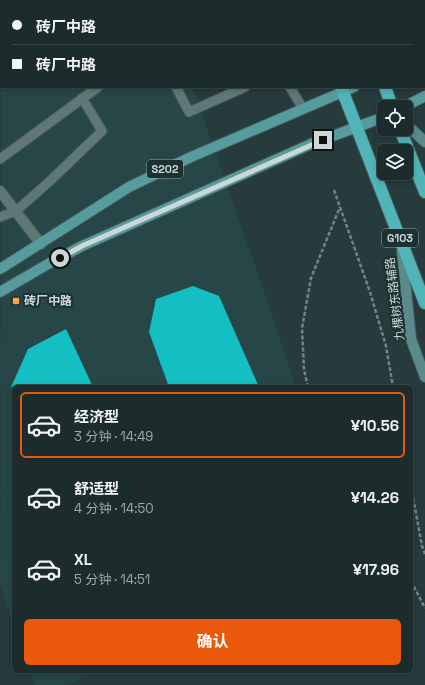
<!DOCTYPE html>
<html lang="zh">
<head>
<meta charset="utf-8">
<style>
	:root { --surface:#1c2c2d; --page:#293839; --text:#f1f3f6; --muted:#a0a7aa; --line:#3a4849; --accent:#ea580c }
	body { margin:0; font-family:"Space Grotesk","Noto Sans SC",sans-serif; background:var(--page); color:var(--text); height:100vh; display:flex; flex-direction:column; font-size:15px; white-space:nowrap }
	* { box-sizing:border-box; margin:0 }
	p { font-size:13px; color:var(--muted) }
	.icon { flex:none; width:22px; height:22px; fill:none; stroke:currentColor; stroke-width:2; stroke-linecap:round; stroke-linejoin:round }
	.map { position:relative; flex:1; overflow:hidden }
	.panel { position:absolute; left:12px; top:385px; width:401px; height:288px; display:flex; flex-direction:column; background:var(--surface); border-radius:6px; box-shadow:0 2px 6px #0003,0 0 0 1px var(--line) }
	.panel>* { flex:none }
	.top-card { position:absolute; left:0px; top:0px; width:425px; height:88px; box-shadow:0 2px 6px #0003,0 0 0 1px var(--line); display:grid; align-content:center; height:88px; padding:0 12px; background:var(--surface) }
	.tools { position:absolute; left:377px; top:100px; display:grid; gap:8px }
	.tools a { display:grid; place-items:center; width:36px; height:36px; border-radius:6px; background:var(--surface); box-shadow:0 2px 6px #0003,0 0 0 1px var(--line); font-size:20px }
	.end { position:absolute; width:18px; height:18px; margin:-9px; border:5px solid #ccd8d8; background:#111; box-shadow:0 0 0 2px #111 }
	.from { border-radius:50% }
	.top-card b { display:flex; align-items:center; gap:14px; height:38px; font-size:15px }
	.top-card b+b { border-top:1px solid var(--line) }
	.top-card i { width:10px; height:10px; background:var(--text) }
	ul { padding:7px 0 0; list-style:none }
	li { display:flex; align-items:center; gap:12px; height:66px; margin:0 8px 6px; padding:0 4px; border:2px solid transparent; border-radius:6px }
	li div { flex:1 }
	li b { display:block; font-size:15px }
	li em { font-style:normal; font-weight:700 }
	li.current { border-color:var(--accent) }
	li>.icon { width:36px; height:36px; stroke-width:1.5 }
	.action { display:flex; gap:8px; margin-top:auto; padding:8px 12px }
	.action a { flex:1; height:46px; border-radius:6px; background:var(--accent); color:#fff; font-size:16px; font-weight:700; line-height:46px; text-align:center }
	.map>svg:first-child { display:block }
</style>
</head>
<body>
<div class="map">
<svg width="425" height="685" viewBox="0 0 425 685">
	<rect width="100%" height="100%" fill="#263b3c"/>
	<!-- built -->
	<path fill="#274647" d="M13,0H147L148,1H12Z
		M1,10V87H191L195,95L263,288L296,387H14V626L0,585Z
		M30,671H101L66,685H35Z"/>
	<!-- building -->
	<path fill="#13bfc3" d="M193,286L219,296L259,387H169L149,332L156,299Z
		M66,329L93,387H11L28,349Z"/>
	<g fill="none" stroke-linecap="round" stroke-linejoin="round">
		<defs>
			<path id="lane" d="M134,0V1
				M257,0V1
				M176,87L189,112L245,87
				M290,87L303,109
				M0,159L98,87
				M0,217L16,211L51,180L102,131L82,98"/>
			<path id="street" d="M0,191L41,244"/>
			<path id="secondary" d="M406,124L425,142
				M402,251L411,339L425,377"/>
			<path id="primary" d="M424,60L425,59
				M404,107L425,96
				M0,269L129,187L191,157L354,87
				M0,292L48,264L82,246L311,144L384,117"/>
			<path id="highway" d="M309,0V1
				M356,0V1
				M341,87L425,303
				M385,87L392,107
				M400,129L425,192"/>
		</defs>
		<!-- lane casing -->
		<use href="#lane" stroke="#465959" stroke-width="11"/>
		<!-- street casing -->
		<use href="#street" stroke="#465959" stroke-width="12"/>
		<!-- secondary casing -->
		<use href="#secondary" stroke="#465959" stroke-width="12"/>
		<!-- primary casing -->
		<use href="#primary" stroke="#465959" stroke-width="12"/>
		<!-- highway casing -->
		<use href="#highway" stroke="#465959" stroke-width="14"/>
		<!-- path -->
		<path stroke="#738485" stroke-width="2.5" stroke-dasharray="4 2" stroke-linecap="butt" d="M166,0V1
			M239,0L240,1
			M334,190L370,292L386,346L393,387
			M308,387L304,370L302,328L311,278L340,207
			M411,486L422,546L425,554
			M411,581L425,608"/>
		<!-- lane -->
		<use href="#lane" stroke="#607777" stroke-width="9"/>
		<!-- street -->
		<use href="#street" stroke="#607777" stroke-width="10"/>
		<!-- secondary -->
		<use href="#secondary" stroke="#5b8a8a" stroke-width="10"/>
		<!-- primary -->
		<use href="#primary" stroke="#569c9e" stroke-width="10"/>
		<!-- highway -->
		<use href="#highway" stroke="#4fb5b8" stroke-width="12"/>
	</g>
	<g fill="none" stroke-linecap="round" stroke-linejoin="round">
		<!-- route -->
		<path stroke="#ccd8d8" stroke-width="5" d="M60,258L82,246L323,140"/>
	</g>
	<!-- markers -->
	<rect fill="#f8a14a" stroke="#1c3132" stroke-width="1.5" x="12" y="297" width="8" height="8" rx="2"/>
	<g text-anchor="middle" stroke-width="4" stroke-linejoin="round" paint-order="stroke">
		<!-- shield labels -->
		<g fill="#1c3132" stroke="#97a6a6" stroke-width="1">
			<rect x="147" y="160" width="36" height="18" rx="3"/>
			<rect x="382" y="229" width="36" height="18" rx="3"/>
		</g>
		<g font-size="11" font-weight="bold" fill="#ccd8d8">
			<text x="165" y="173">S202</text>
			<text x="400" y="242">G103</text>
		</g>
		<!-- street labels -->
		<g font-size="12" fill="#ccd8d8" stroke="#1c3132">
			<text transform="translate(395 299) rotate(-97)" y="4">九棵树东路辅路</text>
		</g>
		<!-- poi labels -->
		<g font-size="12" font-weight="bold" fill="#ccd8d8" stroke="#1c3132" text-anchor="start">
			<text x="24" y="305">砖厂中路</text>
		</g>
	</g>
</svg>
<div class="tools">
<a><svg class="icon" aria-label="locate" viewBox="0 0 24 24"><circle cx="12" cy="12" r="6"/><path d="M12 2v4M12 18v4M2 12h4M18 12h4"/></svg></a>
<a><svg class="icon" aria-label="layers" viewBox="0 0 24 24"><path d="M12 4l9 5-9 5-9-5zM3 14l9 5 9-5"/></svg></a>
</div>
<i class="end from" style="left:60px;top:258px"></i>
<i class="end" style="left:323px;top:140px"></i>
<div class="top-card">
<b><i class="from"></i>砖厂中路</b>
<b><i></i>砖厂中路</b>
</div>
<section class="panel">
<ul>
<li class="current"><svg class="icon" aria-label="car" viewBox="0 0 24 24"><path d="M5 17H2v-5l4-1 3-4h7l3 4 3 1v5h-3M9 17h6M6 11h13"/><circle cx="7" cy="17" r="2"/><circle cx="17" cy="17" r="2"/></svg><div><b>经济型</b><p>3 分钟 · 14:49</p></div><em>¥10.56</em></li>
<li><svg class="icon" aria-label="car" viewBox="0 0 24 24"><path d="M5 17H2v-5l4-1 3-4h7l3 4 3 1v5h-3M9 17h6M6 11h13"/><circle cx="7" cy="17" r="2"/><circle cx="17" cy="17" r="2"/></svg><div><b>舒适型</b><p>4 分钟 · 14:50</p></div><em>¥14.26</em></li>
<li><svg class="icon" aria-label="car" viewBox="0 0 24 24"><path d="M5 17H2v-5l4-1 3-4h7l3 4 3 1v5h-3M9 17h6M6 11h13"/><circle cx="7" cy="17" r="2"/><circle cx="17" cy="17" r="2"/></svg><div><b>XL</b><p>5 分钟 · 14:51</p></div><em>¥17.96</em></li>
</ul>
<div class="action"><a>确认</a></div>
</section>
</div>
</body>
</html>
